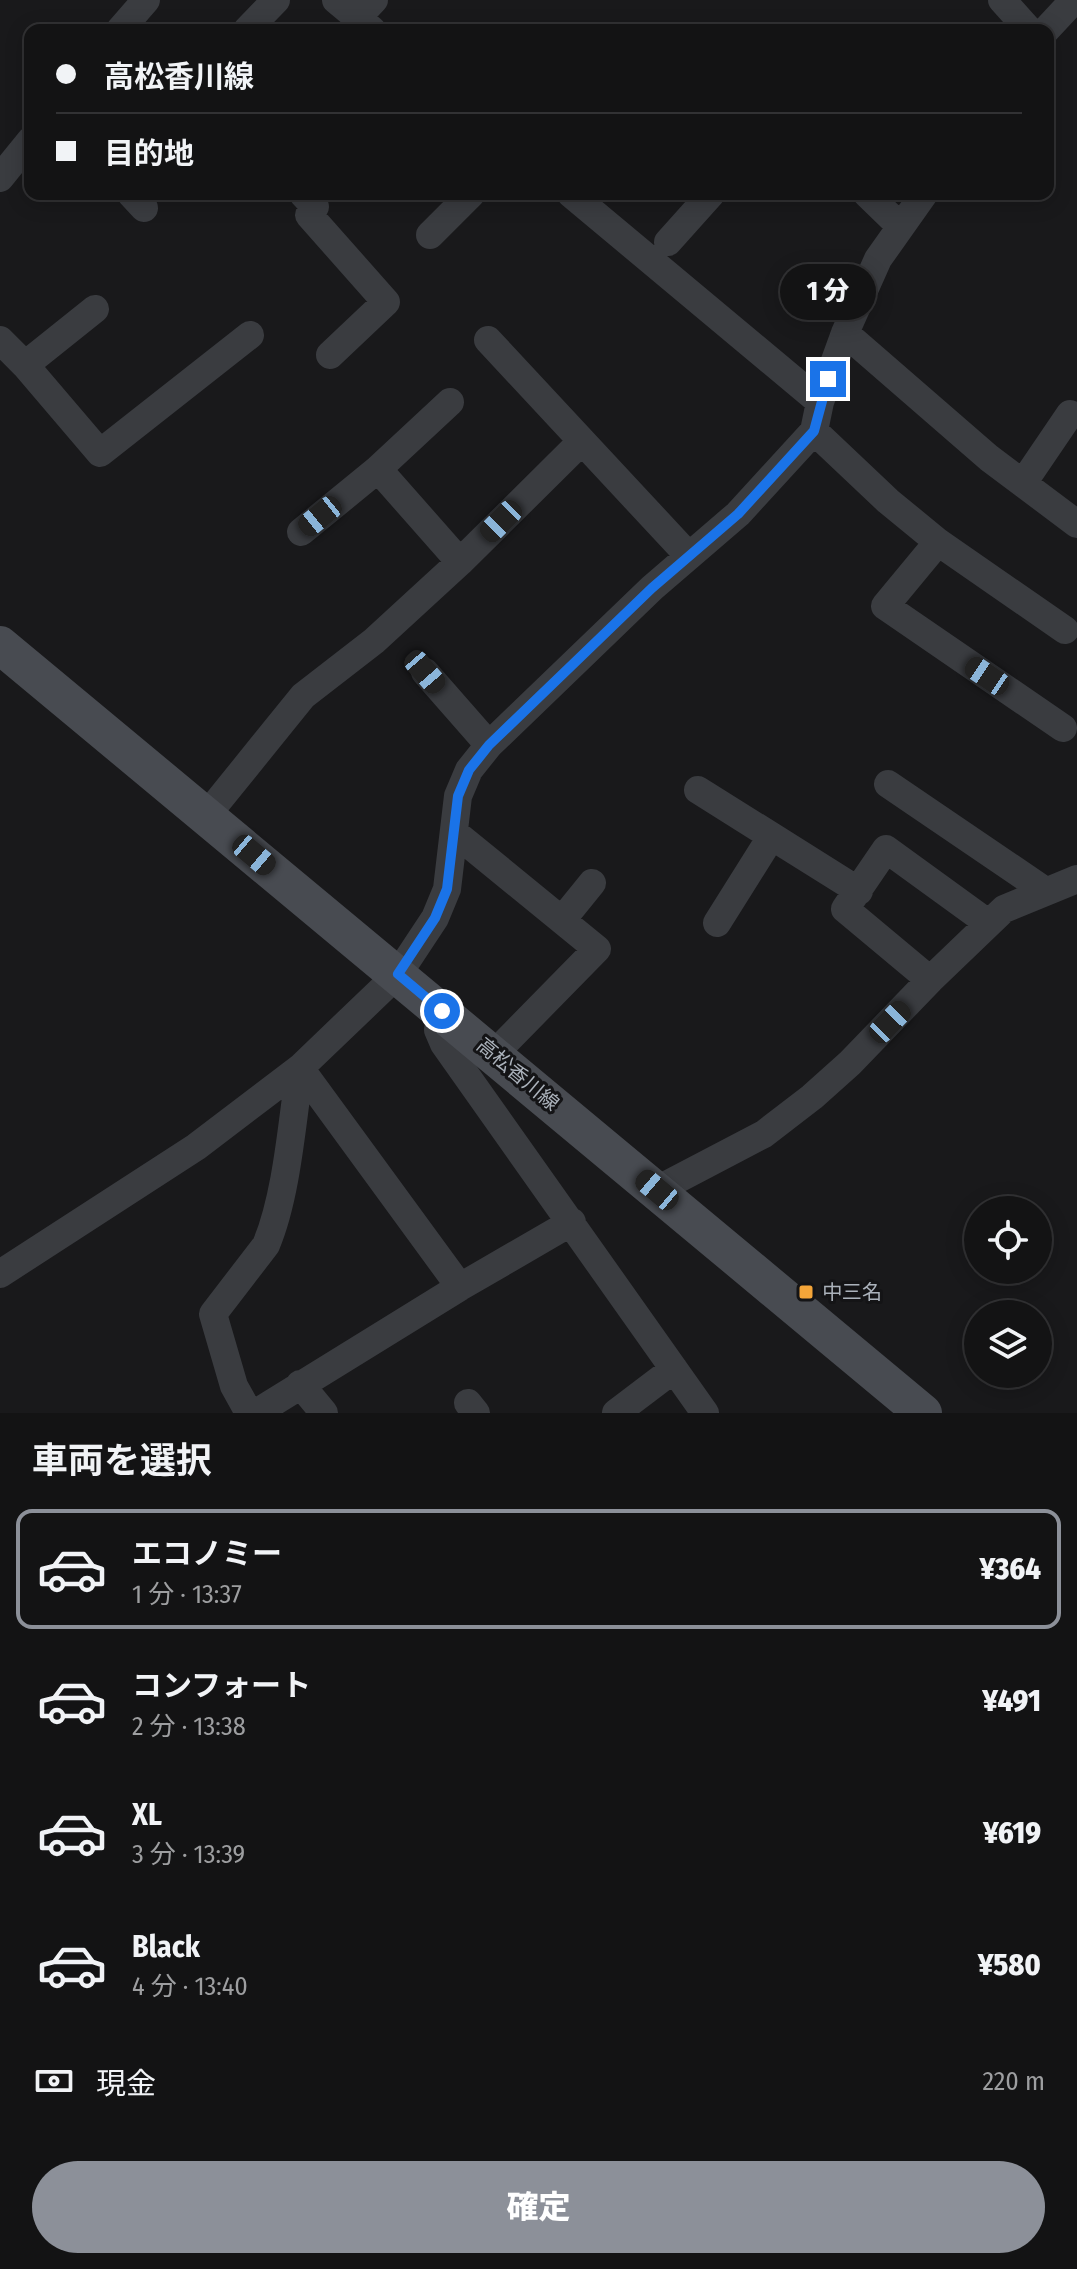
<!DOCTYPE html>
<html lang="ja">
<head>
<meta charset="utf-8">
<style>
	:root { --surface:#131314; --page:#1c1c1d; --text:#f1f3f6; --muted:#9d9ea0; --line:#323234; --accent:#8c9099 }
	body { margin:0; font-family:"Fira Sans Condensed","Noto Sans JP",sans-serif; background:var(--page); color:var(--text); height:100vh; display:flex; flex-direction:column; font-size:30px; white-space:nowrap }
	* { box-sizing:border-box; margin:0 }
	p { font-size:26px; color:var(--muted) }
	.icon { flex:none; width:44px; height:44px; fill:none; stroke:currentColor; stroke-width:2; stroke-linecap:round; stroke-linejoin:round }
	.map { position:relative; height:1413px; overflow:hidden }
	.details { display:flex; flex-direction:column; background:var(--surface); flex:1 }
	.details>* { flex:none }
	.hud { position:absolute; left:24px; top:24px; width:1030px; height:176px; border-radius:16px; box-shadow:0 4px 20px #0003,0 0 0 2px var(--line); display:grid; align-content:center; height:176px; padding:0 32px; background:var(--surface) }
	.controls { position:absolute; left:964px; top:1196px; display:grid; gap:16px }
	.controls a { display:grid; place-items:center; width:88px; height:88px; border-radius:50%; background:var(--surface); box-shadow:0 4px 20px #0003,0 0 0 2px var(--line); font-size:40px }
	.end { position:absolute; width:36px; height:36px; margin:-18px; border:10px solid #1a73e8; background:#fff; box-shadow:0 0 0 4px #fff }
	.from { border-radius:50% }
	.bubble { position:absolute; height:56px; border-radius:28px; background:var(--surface); box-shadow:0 4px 20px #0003,0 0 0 2px var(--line); font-size:26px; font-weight:800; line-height:56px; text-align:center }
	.car { position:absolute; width:24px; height:48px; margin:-24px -12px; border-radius:10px; box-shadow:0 0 6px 2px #0007; background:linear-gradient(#222 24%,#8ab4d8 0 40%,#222 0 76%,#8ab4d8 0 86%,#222 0) }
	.hud b { display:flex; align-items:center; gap:28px; height:76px; font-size:30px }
	.hud b+b { border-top:2px solid var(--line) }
	.hud i { width:20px; height:20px; background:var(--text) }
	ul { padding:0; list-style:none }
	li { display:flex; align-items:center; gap:24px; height:120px; margin:0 16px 12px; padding:0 16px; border:4px solid transparent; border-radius:16px }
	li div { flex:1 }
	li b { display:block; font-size:30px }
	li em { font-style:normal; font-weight:800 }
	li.selected { border-color:var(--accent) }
	li>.icon { width:72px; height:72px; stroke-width:1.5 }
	h2 { padding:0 32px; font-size:36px; line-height:96px }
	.pay { display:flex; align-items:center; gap:20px; height:88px; padding:0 32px; font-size:30px }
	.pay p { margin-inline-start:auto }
	.cta { display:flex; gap:16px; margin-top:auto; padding:16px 32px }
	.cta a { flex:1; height:92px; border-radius:48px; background:var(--accent); color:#fff; font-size:32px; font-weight:800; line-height:92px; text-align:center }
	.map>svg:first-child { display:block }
</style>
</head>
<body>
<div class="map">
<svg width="1077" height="1413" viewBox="0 0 1077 1413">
	<rect width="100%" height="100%" fill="#19191b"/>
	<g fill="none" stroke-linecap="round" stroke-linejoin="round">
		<!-- minor -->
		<path stroke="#3a3c40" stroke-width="28" d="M336,0L372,30
			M1002,0L1029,30
			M357,18L374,0
			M120,30L146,0
			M247,30L276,0
			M1046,30L1074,0
			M0,178L30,141
			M131,194L144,208
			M303,194L315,207L309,215L386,302L330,355
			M571,194L820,402
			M867,194L900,226
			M430,235L471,194
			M668,242L711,194
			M845,333L989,458L1077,524
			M0,340L25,365L100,453L250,335
			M488,340L689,556
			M25,365L95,309
			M814,431L888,501L938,542L1065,630
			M378,469L460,562
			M1023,483L1070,414
			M301,532L378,469L450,402
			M938,542L885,606L1063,728
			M425,672L489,745
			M888,784L1044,890
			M698,790L859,891
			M206,816L303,696L374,641L460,562L582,441
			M455,833L597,949L494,1054
			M562,920L592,883
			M717,923L771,837
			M930,980L845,909L886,849L988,923
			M442,1011L438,1030L444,1044L705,1413
			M300,1068L460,1287
			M657,1190L764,1134L812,1097L850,1063L930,980L1004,909L1077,879
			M0,1274L196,1147L300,1068L398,974L435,918L447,889L458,796L469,770L489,745L652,588L738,514L814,431L820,402L845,333L878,259L924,194
			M300,1384L324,1413
			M468,1403L476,1413
			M249,1413L234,1386L213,1314L266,1245C287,1195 292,1122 300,1068
			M256,1413L460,1287L572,1222
			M616,1413L674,1369"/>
		<!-- secondary -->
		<path stroke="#484b51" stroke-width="38" d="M0,645L923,1413"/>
	</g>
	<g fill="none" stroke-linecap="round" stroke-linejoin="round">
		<!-- route -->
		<path stroke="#1a73e8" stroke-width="10" d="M442,1011L398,974L435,918L447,889L458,796L469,770L489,745L652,588L738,514L814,431L828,379"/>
	</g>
	<!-- markers -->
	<rect fill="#f4a539" stroke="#141416" stroke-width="3" x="798" y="1284" width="16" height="16" rx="4"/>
	<g text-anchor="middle" stroke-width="6" stroke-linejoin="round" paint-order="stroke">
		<!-- street labels -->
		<g font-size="20" fill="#abb2bb" stroke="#141416">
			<text transform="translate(518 1074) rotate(40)" y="7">高松香川線</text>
		</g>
		<!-- poi labels -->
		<g font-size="20" fill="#abb2bb" stroke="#141416" text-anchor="start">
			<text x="822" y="1299">中三名</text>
		</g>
	</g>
</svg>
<div class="controls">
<a><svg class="icon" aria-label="locate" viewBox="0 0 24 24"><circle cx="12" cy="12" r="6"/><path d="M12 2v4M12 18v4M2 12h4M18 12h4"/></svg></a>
<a><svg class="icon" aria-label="layers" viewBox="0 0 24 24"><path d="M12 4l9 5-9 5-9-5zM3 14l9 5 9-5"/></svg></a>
</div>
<i class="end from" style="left:442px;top:1011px"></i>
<i class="end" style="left:828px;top:379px"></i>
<div class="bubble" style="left:780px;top:264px;width:96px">1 分</div>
<i class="car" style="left:320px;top:516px;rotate:231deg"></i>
<i class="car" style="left:501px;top:521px;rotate:225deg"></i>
<i class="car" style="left:425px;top:672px;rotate:139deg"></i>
<i class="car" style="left:987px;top:676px;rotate:304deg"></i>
<i class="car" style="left:254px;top:855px;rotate:130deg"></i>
<i class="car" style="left:890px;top:1022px;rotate:44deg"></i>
<i class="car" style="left:657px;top:1190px;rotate:310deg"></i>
<div class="hud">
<b><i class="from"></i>高松香川線</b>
<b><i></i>目的地</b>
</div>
</div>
<section class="details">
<h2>車両を選択</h2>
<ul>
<li class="selected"><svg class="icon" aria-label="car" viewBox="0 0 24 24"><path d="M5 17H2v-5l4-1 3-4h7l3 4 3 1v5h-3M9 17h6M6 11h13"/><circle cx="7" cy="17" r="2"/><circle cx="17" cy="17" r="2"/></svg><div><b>エコノミー</b><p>1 分 · 13:37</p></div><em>¥364</em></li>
<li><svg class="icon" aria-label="car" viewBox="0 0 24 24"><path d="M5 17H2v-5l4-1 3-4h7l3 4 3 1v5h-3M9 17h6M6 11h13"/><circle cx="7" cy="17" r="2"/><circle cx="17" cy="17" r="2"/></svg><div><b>コンフォート</b><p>2 分 · 13:38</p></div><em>¥491</em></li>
<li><svg class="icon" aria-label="car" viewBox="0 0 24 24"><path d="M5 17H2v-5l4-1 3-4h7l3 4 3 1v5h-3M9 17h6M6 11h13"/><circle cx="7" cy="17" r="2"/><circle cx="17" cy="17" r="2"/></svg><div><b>XL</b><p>3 分 · 13:39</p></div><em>¥619</em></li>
<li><svg class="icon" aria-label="car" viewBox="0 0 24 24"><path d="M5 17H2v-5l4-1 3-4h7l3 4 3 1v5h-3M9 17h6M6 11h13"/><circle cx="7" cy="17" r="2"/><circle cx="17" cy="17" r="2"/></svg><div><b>Black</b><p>4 分 · 13:40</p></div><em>¥580</em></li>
</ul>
<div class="pay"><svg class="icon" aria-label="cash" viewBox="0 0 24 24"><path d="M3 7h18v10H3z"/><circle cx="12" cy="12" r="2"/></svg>現金<p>220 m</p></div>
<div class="cta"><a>確定</a></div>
</section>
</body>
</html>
